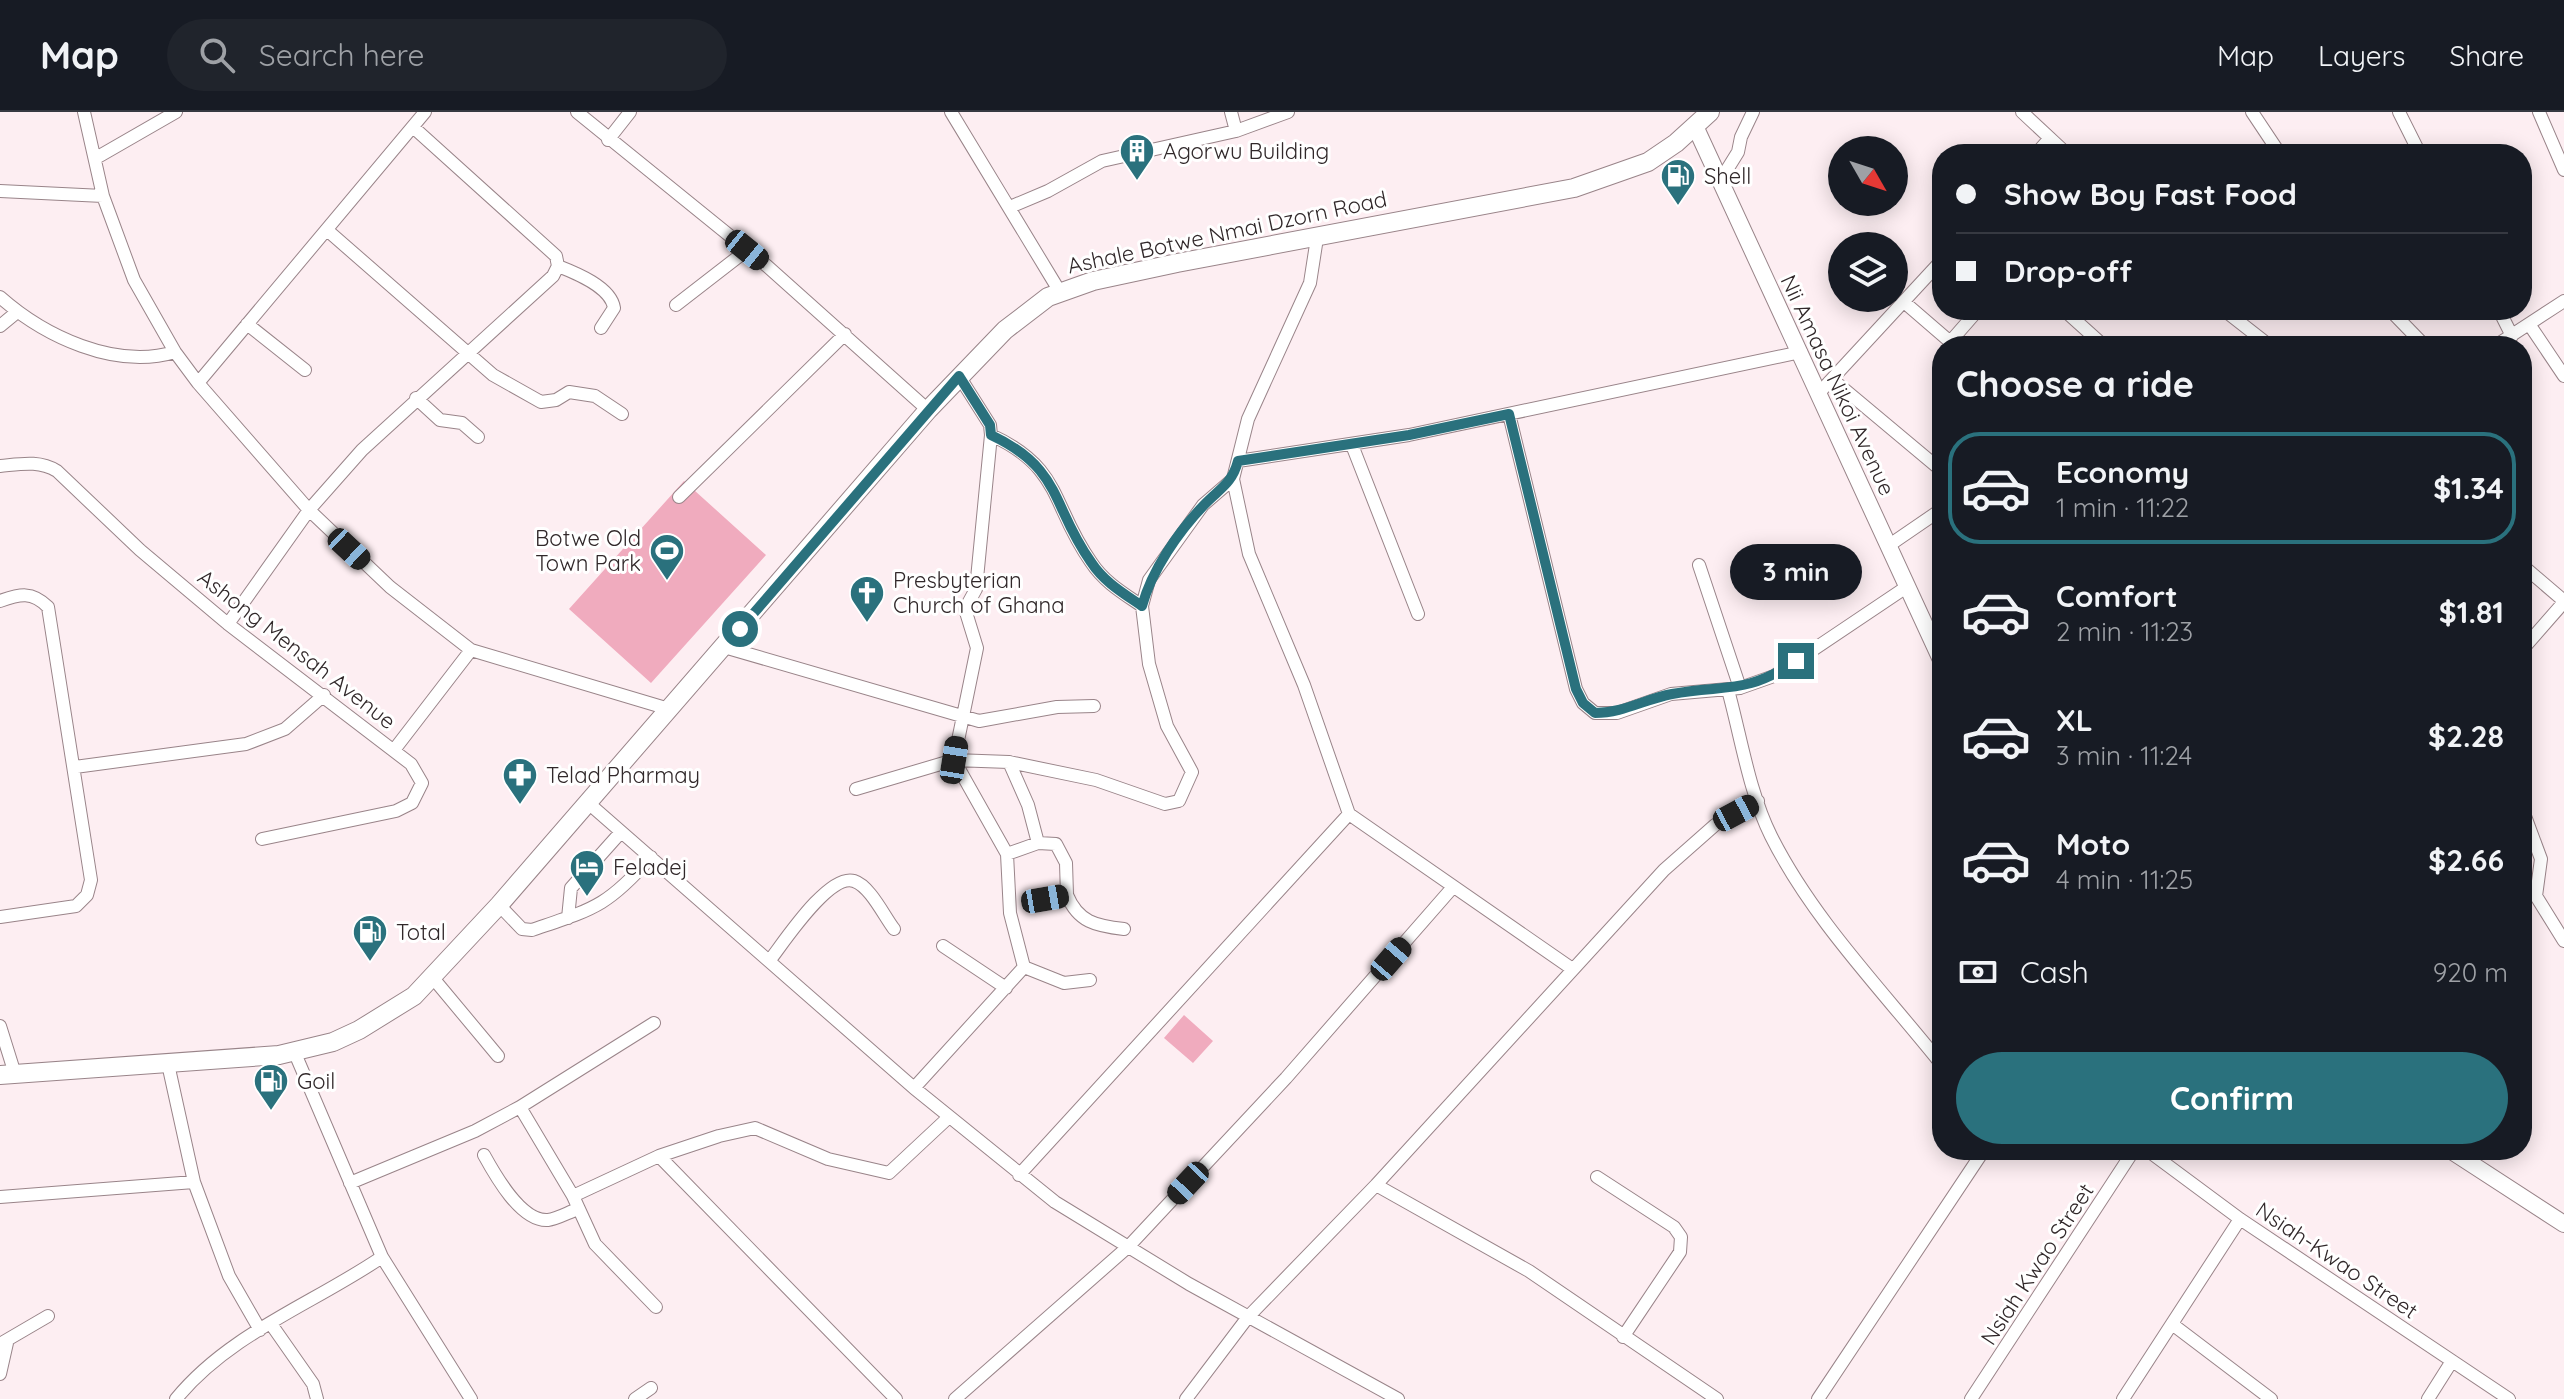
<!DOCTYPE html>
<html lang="en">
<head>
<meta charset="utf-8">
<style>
	:root { --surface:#171b24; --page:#20242c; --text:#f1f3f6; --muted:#9ea1a6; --line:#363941; --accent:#2a717d }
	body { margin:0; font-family:Quicksand,sans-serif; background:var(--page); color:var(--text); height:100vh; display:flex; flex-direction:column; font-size:30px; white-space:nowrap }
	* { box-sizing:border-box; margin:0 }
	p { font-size:26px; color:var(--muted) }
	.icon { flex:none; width:44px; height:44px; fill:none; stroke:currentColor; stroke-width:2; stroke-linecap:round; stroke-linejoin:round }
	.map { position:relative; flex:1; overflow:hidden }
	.panel { position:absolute; left:1932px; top:224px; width:600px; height:824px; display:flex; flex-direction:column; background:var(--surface); border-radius:32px; box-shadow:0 4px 20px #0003 }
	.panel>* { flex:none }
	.top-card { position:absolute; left:1932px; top:32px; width:600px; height:176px; border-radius:32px; box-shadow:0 4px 20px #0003; display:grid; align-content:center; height:176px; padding:0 24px; background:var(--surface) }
	.needle { width:52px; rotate:129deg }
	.buttons { position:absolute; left:1828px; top:24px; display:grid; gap:16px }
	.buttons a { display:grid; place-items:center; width:80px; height:80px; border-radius:50%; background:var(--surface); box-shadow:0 4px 20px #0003; font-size:40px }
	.end { position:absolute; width:36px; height:36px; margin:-18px; border:10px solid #2a717d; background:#fff; box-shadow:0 0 0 4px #fff }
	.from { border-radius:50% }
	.bubble { position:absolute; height:56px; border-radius:28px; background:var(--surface); box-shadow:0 4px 20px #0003; font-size:26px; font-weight:800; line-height:56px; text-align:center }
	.car { position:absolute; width:24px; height:48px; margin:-24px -12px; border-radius:10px; box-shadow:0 0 6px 2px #0007; background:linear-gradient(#222 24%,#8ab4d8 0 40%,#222 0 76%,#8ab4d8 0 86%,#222 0) }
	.top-card b { display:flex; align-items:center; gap:28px; height:76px; font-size:30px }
	.top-card b+b { border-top:2px solid var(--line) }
	.top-card i { width:20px; height:20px; background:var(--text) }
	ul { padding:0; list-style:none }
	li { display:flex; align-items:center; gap:24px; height:112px; margin:0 16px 12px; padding:0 8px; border:4px solid transparent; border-radius:32px }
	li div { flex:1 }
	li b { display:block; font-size:30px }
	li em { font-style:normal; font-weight:800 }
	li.current { border-color:var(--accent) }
	li>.icon { width:72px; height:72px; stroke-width:1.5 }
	h2 { padding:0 24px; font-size:36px; line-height:96px }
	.pay { display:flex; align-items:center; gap:20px; height:88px; padding:0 24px; font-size:30px }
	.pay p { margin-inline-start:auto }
	.action { display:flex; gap:16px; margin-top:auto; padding:16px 24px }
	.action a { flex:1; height:92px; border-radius:48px; background:var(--accent); color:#fff; font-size:32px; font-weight:800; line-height:92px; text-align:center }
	header { display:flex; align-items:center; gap:48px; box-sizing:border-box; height:112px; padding:0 40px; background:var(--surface); border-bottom:2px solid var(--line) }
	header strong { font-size:38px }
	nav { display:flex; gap:44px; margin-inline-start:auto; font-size:28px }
	.search { width:560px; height:72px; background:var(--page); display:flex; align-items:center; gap:20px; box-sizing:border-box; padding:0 28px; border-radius:44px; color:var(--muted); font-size:30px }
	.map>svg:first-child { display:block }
</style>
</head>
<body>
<header>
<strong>Map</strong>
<div class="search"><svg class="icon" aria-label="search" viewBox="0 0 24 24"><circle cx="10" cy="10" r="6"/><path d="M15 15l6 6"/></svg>Search here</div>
<nav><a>Map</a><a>Layers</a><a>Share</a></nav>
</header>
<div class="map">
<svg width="2564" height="1287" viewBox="0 0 2564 1287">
	<rect width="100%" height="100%" fill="#fdeef2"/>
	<!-- grass -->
	<path fill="#f0abbe" d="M684,369L766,443L651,571L569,497Z
		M1184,903L1213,929L1193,951L1164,926Z"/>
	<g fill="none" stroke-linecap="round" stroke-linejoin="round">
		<defs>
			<path id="minor" d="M84,0L103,84L134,168L175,240L198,271L309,398L390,475L471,538L669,597
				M577,0L767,154L928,298
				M951,0L1060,180
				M1231,0L1236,19
				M2022,0L2067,42
				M2252,0L2280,42
				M2399,0L2420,42
				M2539,0L2564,58
				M608,28L630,0
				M2036,42L2050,26
				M96,46L176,0
				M1720,69L1738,40L1741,25L1753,0
				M0,79L103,84
				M1010,95L1048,79L1102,49L1236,19L1288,0
				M327,118L493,263L541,290L556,288L569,280L595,284L622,302
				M558,154C576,161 611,175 614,196L601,216
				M0,185C44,224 115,258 175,240
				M1904,190L1955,234
				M676,193L747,138
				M2064,198L2104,234
				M2224,198L2270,234
				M2390,198L2425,234
				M2499,198L2512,224
				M247,212L305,258
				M2529,212L2564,264
				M0,214L17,200
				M1950,230L1978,198
				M2495,234L2564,189
				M1832,267L1942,359
				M198,271L425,0
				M1819,281L1942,148
				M416,286L440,308L462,311L478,325
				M1509,302L1576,577L1583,591L1595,601H1617L1671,582L1740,576L1774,564L1908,474
				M991,323C1063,356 1051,394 1091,450C1104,470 1123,481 1142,494
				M1352,333L1418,502
				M1238,349L1409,323L1801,240
				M0,354C21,352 39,348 57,359L140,438L228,512L411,652L422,671L412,691L396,699L262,727
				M679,385L845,222
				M1888,434L1942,397
				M1699,453L1740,576
				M2522,453L2564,489
				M0,489C20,482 32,479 48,495L91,768L87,783L76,794L0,805
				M228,512L309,398L362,338L553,164L558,154L556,144L413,15
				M724,535L979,609L1057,595L1094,594
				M2522,538L2564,490
				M1728,578C1741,625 1749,680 1771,724C1813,808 1883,879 1942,953
				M394,638L471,538
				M1009,650L1096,668L1165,692L1179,689L1192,660L1167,614L1149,552L1142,494L1149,468L1203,393L1233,367
				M75,655L246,632L285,617L324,583
				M856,677L954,648L1009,650L1028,693L1038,731L1056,732L1066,751L1067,783L1045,787
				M586,689L914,976L1055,1090L1189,1172L1398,1287
				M2522,696L2541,747L2536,784L2564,829
				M1349,702L1571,856
				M1007,742L1038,731
				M1067,783C1078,810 1096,814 1124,817
				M499,793L522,817L532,818C593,797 607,795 651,745
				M568,806L571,776L621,720
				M943,834L1006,876
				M770,848C784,830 829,761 854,769C870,774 884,804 894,817
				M1024,855L1064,871L1090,868
				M433,866L498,944
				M0,914L15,962
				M294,939L382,1145L471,1287
				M168,952L194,1070L229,1164L260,1218
				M914,976L1024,855L1010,801L1007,742L954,648L977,536L965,497L976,477L991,323L990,313L959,264
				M520,995L573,1084L595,1132L656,1195
				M2147,1038L2240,1107L2509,1287
				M484,1043C495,1063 521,1110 548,1108C557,1107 569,1100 578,1097
				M659,1044L896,1287
				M1019,1063L1349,702L1304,573L1249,442L1233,367L1248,307L1310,171L1317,126
				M1597,1065L1674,1115L1681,1125L1680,1140L1623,1225
				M350,1071L475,1019L520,995L654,911
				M1376,1073L1529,1159L1717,1287
				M573,1084L659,1044L719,1024L755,1016L828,1047L889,1061L949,1005
				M0,1085L194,1070
				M271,1212L313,1272L317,1287
				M2172,1212L2271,1287
				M0,1232L48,1204
				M0,1262L7,1231
				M176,1287C230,1221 313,1192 382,1145
				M635,1287L651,1276
				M955,1287L1129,1134L1286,966L1453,775
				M1186,1287L1248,1205L1376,1073L1664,758L1715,713L1758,689
				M1818,1287L1984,1038
				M1971,1287L2134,1038
				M2123,1287L2240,1107
				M2428,1287L2452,1249"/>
			<path id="tertiary" d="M1695,14L1942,550
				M2450,1038L2564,1112"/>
			<path id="secondary" d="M0,963L279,943L333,930L359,918L414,884L499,793L928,298L1005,218L1048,185L1093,169L1177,151L1574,76L1648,50L1676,31L1710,0"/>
		</defs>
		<!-- minor casing -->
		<use href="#minor" stroke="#998489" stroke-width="14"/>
		<!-- tertiary casing -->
		<use href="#tertiary" stroke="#998489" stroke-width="18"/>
		<!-- secondary casing -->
		<use href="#secondary" stroke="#998489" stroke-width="20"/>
		<!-- minor -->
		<use href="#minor" stroke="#fff" stroke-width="12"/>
		<!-- tertiary -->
		<use href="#tertiary" stroke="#fff" stroke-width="16"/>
		<!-- secondary -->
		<use href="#secondary" stroke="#fff" stroke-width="18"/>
	</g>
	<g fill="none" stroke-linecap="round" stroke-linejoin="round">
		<!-- route -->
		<path stroke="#2a717d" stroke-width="10" d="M740,517L959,264L990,313L991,323C1063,357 1051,394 1091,450C1104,470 1123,481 1142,494C1152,458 1178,420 1204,393C1219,377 1232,372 1238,349L1409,323L1509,302L1576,577L1583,591L1595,601C1623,601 1645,587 1672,582C1726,572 1745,583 1796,549"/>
	</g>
	<!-- icons -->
	<defs>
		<symbol id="building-pin" viewBox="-11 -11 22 30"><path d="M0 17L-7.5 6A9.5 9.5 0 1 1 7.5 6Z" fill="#2a717d" stroke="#fff"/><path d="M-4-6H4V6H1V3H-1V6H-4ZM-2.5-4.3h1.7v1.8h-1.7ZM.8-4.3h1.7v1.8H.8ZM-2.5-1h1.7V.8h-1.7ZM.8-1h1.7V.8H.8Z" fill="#fff"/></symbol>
		<symbol id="fuel-pin" viewBox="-11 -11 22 30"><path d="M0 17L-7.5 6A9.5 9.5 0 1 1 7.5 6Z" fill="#2a717d" stroke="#fff"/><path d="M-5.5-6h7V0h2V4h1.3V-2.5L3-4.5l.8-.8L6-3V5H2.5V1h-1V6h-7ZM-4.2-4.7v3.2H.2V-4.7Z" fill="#fff"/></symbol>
		<symbol id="stadium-pin" viewBox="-11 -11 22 30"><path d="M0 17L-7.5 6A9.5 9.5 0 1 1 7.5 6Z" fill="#2a717d" stroke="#fff"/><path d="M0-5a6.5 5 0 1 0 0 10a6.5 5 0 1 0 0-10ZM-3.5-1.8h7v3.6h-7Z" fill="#fff"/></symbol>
		<symbol id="church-pin" viewBox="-11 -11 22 30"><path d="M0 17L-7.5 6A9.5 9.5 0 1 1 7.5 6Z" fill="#2a717d" stroke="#fff"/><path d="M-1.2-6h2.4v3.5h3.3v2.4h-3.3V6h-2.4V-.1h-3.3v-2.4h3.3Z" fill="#fff"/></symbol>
		<symbol id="pharmacy-pin" viewBox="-11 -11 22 30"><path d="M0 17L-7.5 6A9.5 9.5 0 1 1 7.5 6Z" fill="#2a717d" stroke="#fff"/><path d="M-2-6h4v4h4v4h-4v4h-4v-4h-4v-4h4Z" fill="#fff"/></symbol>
		<symbol id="hotel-pin" viewBox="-11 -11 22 30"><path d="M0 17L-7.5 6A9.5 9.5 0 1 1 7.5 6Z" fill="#2a717d" stroke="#fff"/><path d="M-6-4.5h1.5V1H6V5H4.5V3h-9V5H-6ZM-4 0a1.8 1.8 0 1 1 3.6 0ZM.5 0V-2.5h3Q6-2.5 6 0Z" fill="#fff"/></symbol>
	</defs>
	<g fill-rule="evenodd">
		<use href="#building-pin" x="1117" y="19" width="40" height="54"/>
		<use href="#fuel-pin" x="1658" y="44" width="40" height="54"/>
		<use href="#stadium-pin" x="647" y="419" width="40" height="54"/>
		<use href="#church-pin" x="847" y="461" width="40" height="54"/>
		<use href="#pharmacy-pin" x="500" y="643" width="40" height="54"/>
		<use href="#hotel-pin" x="567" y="735" width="40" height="54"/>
		<use href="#fuel-pin" x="350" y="800" width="40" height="54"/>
		<use href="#fuel-pin" x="251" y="949" width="40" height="54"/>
	</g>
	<g text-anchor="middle" stroke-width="6" stroke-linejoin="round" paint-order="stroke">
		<!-- poi labels -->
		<g font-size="22" fill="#31282a" stroke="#fff" text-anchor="start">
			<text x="1163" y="47">Agorwu Building</text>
			<text x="1704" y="72">Shell</text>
			<text x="641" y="434" text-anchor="end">Botwe Old<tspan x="641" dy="25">Town Park</tspan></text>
			<text x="893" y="476">Presbyterian<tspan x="893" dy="25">Church of Ghana</tspan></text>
			<text x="546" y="671">Telad Pharmay</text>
			<text x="613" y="763">Feladej</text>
			<text x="396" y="828">Total</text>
			<text x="297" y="977">Goil</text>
		</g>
		<!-- street labels -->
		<g font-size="22" fill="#31282a" stroke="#fff">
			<text transform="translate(1227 120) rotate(-12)" y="8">Ashale Botwe Nmai Dzorn Road</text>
			<text transform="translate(1838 273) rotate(65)" y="8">Nii Amasa Nikoi Avenue</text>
			<text transform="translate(297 537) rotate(38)" y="8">Ashong Mensah Avenue</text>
			<text transform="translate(2337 1148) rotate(34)" y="8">Nsiah-Kwao Street</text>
			<text transform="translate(2037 1152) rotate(-57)" y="8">Nsiah Kwao Street</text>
		</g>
	</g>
</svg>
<div class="buttons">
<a><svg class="needle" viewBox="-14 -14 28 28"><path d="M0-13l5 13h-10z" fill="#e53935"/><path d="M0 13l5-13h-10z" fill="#9ea1a6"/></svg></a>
<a><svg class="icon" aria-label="layers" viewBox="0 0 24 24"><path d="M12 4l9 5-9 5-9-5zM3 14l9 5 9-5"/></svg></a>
</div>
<i class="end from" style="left:740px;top:517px"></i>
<i class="end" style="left:1796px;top:549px"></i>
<div class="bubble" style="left:1730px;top:432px;width:132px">3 min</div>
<i class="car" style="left:747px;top:138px;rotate:129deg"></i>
<i class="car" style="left:349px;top:437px;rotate:133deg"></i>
<i class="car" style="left:954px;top:648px;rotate:9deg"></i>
<i class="car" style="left:1736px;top:701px;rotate:62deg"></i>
<i class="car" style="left:1045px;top:787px;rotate:80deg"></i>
<i class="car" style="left:1391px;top:847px;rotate:41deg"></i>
<i class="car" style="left:1188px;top:1071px;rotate:223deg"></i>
<div class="top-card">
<b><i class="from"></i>Show Boy Fast Food</b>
<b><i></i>Drop-off</b>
</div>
<section class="panel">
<h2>Choose a ride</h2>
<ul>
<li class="current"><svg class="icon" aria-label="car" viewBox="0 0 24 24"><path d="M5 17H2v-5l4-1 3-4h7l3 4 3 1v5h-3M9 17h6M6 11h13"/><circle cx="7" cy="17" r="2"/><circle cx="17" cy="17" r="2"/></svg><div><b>Economy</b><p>1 min · 11:22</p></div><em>$1.34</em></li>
<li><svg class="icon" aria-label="car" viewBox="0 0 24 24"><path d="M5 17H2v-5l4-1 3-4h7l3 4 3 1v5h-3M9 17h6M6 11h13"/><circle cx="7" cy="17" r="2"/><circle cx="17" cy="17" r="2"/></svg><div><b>Comfort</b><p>2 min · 11:23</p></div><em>$1.81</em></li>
<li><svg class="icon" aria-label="car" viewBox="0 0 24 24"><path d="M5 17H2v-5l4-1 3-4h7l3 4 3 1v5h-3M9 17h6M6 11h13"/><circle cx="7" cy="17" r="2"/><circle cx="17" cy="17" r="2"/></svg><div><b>XL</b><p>3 min · 11:24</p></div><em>$2.28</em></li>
<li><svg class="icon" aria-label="car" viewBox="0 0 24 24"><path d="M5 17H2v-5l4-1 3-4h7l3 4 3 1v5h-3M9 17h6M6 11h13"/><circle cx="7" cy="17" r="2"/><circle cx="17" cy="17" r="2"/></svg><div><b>Moto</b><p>4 min · 11:25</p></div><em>$2.66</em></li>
</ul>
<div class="pay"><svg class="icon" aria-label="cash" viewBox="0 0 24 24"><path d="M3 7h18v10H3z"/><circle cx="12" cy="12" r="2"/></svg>Cash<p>920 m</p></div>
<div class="action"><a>Confirm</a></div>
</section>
</div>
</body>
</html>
